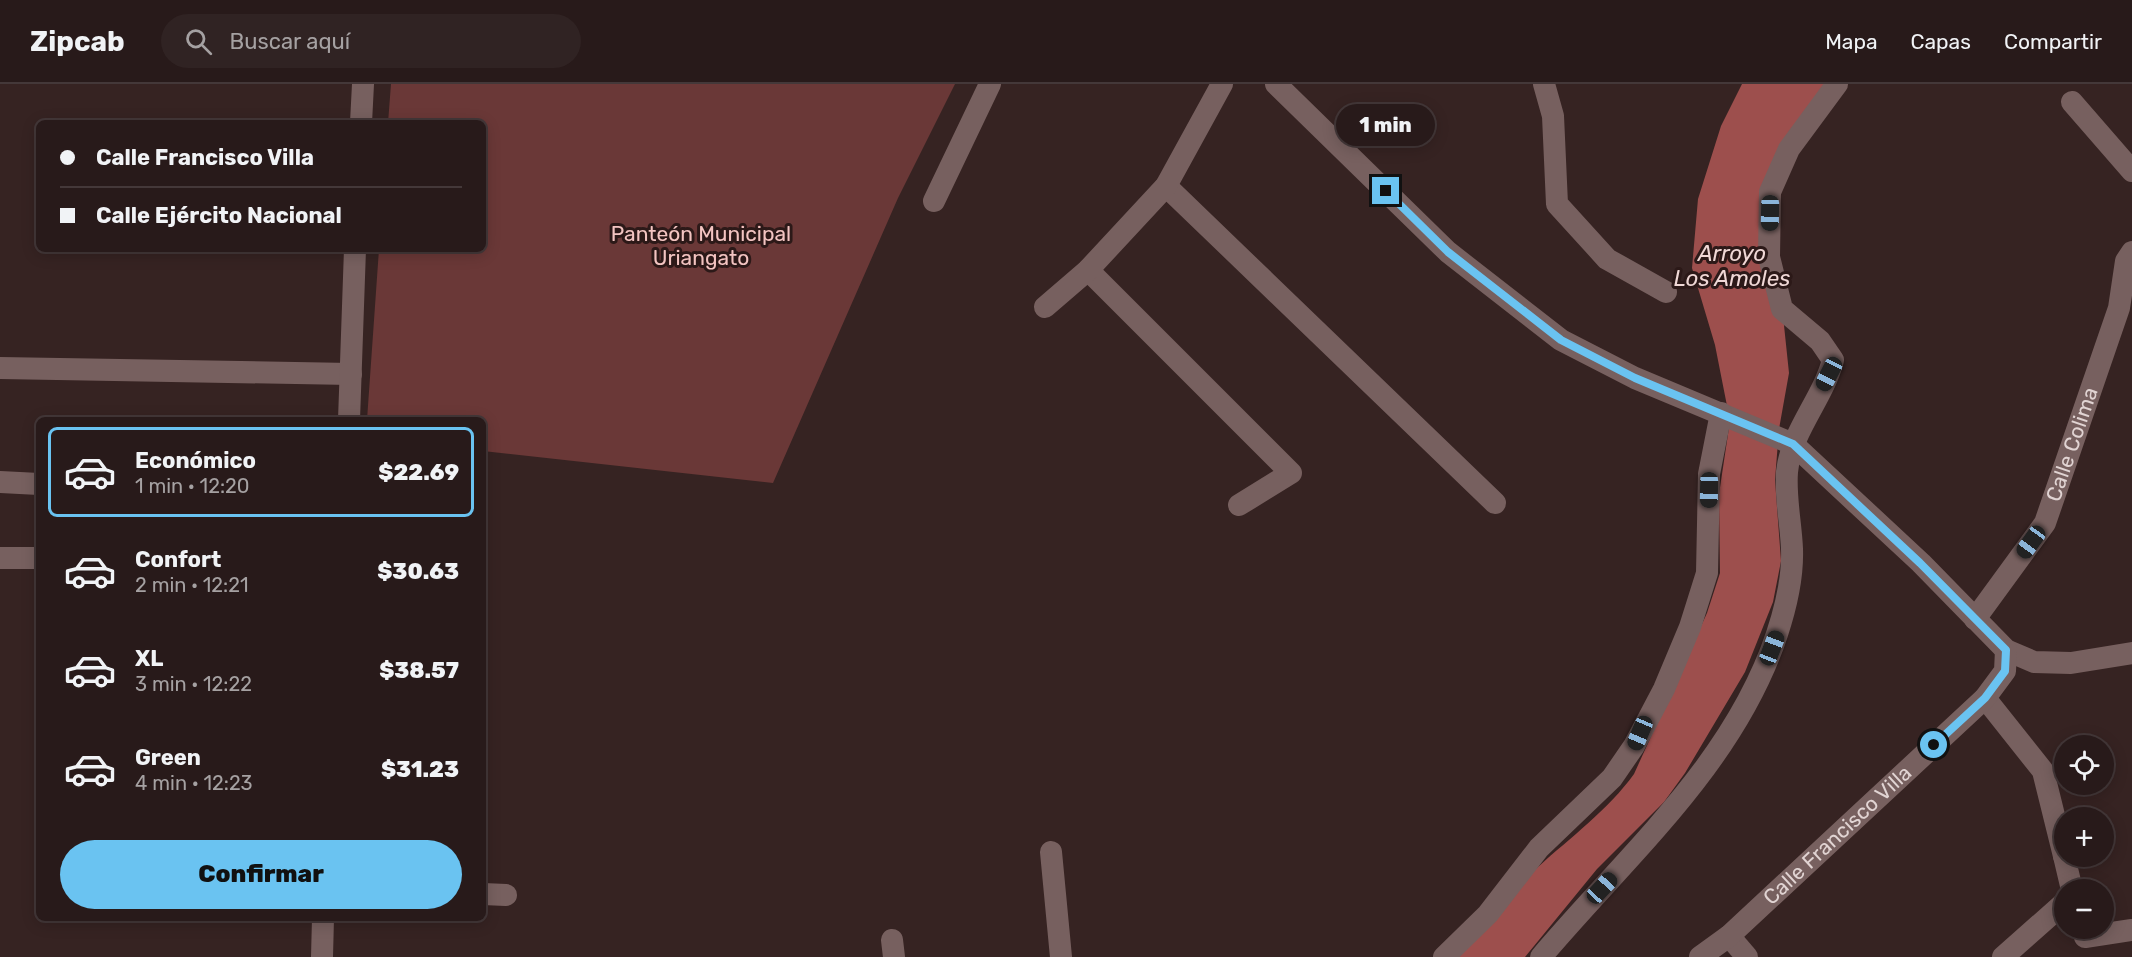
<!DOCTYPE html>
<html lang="es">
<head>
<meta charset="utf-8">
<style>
	:root { --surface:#281a1a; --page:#302323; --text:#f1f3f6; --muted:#a5a1a2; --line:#443839; --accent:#6ac3f1 }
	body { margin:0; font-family:Rubik,sans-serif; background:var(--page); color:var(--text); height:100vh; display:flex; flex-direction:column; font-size:22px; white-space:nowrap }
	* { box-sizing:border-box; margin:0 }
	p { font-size:20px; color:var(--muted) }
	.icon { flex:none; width:33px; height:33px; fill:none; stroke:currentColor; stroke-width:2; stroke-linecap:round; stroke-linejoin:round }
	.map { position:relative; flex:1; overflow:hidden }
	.sheet { position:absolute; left:36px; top:333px; width:450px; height:504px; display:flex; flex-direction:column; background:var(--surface); border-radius:9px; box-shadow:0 3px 15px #0003,0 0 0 2px var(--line) }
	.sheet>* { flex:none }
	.hud { position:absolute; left:36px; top:36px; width:450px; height:132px; border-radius:9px; box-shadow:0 3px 15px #0003,0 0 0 2px var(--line); display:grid; align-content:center; height:132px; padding:0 24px; background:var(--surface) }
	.fabs { position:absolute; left:2054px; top:651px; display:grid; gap:12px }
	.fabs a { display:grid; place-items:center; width:60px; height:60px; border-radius:50%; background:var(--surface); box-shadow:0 3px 15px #0003,0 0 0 2px var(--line); font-size:30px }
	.end { position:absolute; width:27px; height:27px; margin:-14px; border:8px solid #6ac3f1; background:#111; box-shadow:0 0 0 3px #111 }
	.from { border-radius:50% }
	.bubble { position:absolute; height:42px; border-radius:21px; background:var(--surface); box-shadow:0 3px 15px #0003,0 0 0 2px var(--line); font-size:20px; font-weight:800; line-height:42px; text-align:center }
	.car { position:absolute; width:18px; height:36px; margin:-18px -9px; border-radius:8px; box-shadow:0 0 4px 2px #0007; background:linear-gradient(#222 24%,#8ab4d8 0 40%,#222 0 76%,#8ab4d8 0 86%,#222 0) }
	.hud b { display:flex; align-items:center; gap:21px; height:57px; font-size:22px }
	.hud b+b { border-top:2px solid var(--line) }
	.hud i { width:15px; height:15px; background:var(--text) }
	ul { padding:10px 0 0; list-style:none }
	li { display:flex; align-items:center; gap:18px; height:90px; margin:0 12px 9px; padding:0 12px; border:3px solid transparent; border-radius:9px }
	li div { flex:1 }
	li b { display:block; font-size:22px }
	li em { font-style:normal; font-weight:800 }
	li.selected { border-color:var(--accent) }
	li>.icon { width:54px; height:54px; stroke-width:1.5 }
	.primary-button { display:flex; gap:12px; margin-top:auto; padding:12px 24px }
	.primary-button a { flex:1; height:69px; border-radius:36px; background:var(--accent); color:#111; font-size:24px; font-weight:800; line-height:69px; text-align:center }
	header { display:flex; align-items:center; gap:36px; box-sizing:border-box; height:84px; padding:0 30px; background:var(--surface); border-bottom:2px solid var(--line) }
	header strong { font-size:28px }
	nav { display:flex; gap:33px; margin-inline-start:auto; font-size:21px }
	.search { width:420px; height:54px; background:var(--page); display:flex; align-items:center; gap:15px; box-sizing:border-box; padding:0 21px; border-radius:33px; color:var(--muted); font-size:22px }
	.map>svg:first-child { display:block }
</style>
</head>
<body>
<header>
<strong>Zipcab</strong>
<div class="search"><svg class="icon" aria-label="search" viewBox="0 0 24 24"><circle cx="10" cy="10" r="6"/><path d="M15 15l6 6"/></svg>Buscar aquí</div>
<nav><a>Mapa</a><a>Capas</a><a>Compartir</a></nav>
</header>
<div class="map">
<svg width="2132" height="873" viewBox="0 0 2132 873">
	<rect width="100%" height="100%" fill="#362322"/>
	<!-- green -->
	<path fill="#6a3837" d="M391,0H955L898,114L773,399L483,367V336H367L379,165H483V39H388Z"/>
	<!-- water -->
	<path fill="#9d4f4d" d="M1742,0H1837L1770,108L1789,289L1779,345L1775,396L1781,477L1773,518L1745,588L1685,689L1664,718L1597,785L1525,873H1451C1480,843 1508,812 1538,783C1571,753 1608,726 1634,690L1707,529L1720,489L1719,410L1730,337L1715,261L1692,184L1698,115L1721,42Z"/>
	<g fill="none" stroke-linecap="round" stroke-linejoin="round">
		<!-- minor -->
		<g stroke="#77605f" stroke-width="22">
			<path d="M1276,0L1448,168L1561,256L1635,294L1793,360L1921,479L2006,566L2034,578L2071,579L2132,569"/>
			<path d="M1544,0L1553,32L1557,120L1607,175L1666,208"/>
			<path d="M2072,18L2132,87"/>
			<path d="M361,39L363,0"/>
			<path d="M1166,102L1495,419"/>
			<path d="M934,117L990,0"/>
			<path d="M1088,186L1291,389L1239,421"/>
			<path d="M1045,223L1088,186L1166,102L1222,0"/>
			<path d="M0,284L351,290"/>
			<path d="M349,336L355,165"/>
			<path d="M0,398L39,400"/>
			<path d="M0,474H39"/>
			<path id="s1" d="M1975,535L2045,439L2119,224L2126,177L2132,168"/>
			<path d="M1985,614L2043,687L2064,772"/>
			<path d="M1051,768L1061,873"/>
			<path d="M2064,772L2072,806"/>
			<path d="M483,810L506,811"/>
			<path d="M1729,852L1747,873"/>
			<path d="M2085,853L2132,846"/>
			<path d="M892,856L894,873"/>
			<path d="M322,873L323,834"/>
			<path d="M1444,873L1488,830L1539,764L1612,694L1634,662L1664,605L1690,543L1707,489L1709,390L1721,329"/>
			<path d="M1541,873C1627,771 1734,680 1777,550C1786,523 1793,493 1792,465C1791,440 1785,413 1787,388C1791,347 1823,315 1833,276L1820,257L1782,225L1769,173L1770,108L1789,65L1837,0"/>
			<path id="s2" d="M1700,873L1729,852L1985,614L2005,587L2006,566"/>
			<path d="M2003,873L2064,819"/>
		</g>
	</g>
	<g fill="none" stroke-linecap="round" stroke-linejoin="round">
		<!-- route -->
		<path stroke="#6ac3f1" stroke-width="8" d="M1386,107L1448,168L1561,256L1635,294L1793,360L1920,479L2006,566L2005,587L1985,614L1934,661"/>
	</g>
	<g text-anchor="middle" stroke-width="6" stroke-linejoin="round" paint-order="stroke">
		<!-- park labels -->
		<g font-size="21" fill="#f3c4c1" stroke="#2c1918">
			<text x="701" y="157">Panteón Municipal<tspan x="701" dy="24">Uriangato</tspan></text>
		</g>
		<!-- street labels -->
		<g font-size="21" fill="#e1d4d3" stroke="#2c1918">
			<text dy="7" stroke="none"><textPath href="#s1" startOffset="202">Calle Colima</textPath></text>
			<text dy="7" stroke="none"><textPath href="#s2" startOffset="184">Calle Francisco Villa</textPath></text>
		</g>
		<!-- water labels -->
		<g font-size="22" font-style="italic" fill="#f0d8d6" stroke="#2c1918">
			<text x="1732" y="177">Arroyo<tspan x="1732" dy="25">Los Amoles</tspan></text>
		</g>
	</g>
</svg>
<div class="fabs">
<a><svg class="icon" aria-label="locate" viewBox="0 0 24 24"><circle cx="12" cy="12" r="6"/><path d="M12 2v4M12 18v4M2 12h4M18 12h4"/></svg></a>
<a>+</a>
<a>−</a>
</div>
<i class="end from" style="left:1934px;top:661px"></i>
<i class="end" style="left:1386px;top:107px"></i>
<div class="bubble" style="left:1336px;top:20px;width:99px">1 min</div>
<i class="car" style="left:1770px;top:129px;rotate:181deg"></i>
<i class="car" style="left:1829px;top:290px;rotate:207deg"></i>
<i class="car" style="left:1709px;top:406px;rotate:181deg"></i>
<i class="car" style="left:2031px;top:458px;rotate:216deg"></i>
<i class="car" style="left:1772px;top:564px;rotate:21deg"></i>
<i class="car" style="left:1640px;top:649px;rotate:203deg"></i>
<i class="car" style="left:1602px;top:804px;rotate:43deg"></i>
<div class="hud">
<b><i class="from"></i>Calle Francisco Villa</b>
<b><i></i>Calle Ejército Nacional</b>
</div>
<section class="sheet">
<ul>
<li class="selected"><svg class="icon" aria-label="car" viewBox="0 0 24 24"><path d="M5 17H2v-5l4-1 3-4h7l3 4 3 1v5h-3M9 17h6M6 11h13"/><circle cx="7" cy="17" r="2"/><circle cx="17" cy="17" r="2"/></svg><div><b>Económico</b><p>1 min · 12:20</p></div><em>$22.69</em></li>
<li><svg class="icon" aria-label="car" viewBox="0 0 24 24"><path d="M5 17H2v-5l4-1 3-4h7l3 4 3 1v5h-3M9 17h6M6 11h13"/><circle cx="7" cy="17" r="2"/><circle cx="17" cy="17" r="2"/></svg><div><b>Confort</b><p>2 min · 12:21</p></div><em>$30.63</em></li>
<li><svg class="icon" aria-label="car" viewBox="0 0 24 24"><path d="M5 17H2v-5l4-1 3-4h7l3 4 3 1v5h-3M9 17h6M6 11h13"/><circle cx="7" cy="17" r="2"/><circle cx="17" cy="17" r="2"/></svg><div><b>XL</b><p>3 min · 12:22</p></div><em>$38.57</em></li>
<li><svg class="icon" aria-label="car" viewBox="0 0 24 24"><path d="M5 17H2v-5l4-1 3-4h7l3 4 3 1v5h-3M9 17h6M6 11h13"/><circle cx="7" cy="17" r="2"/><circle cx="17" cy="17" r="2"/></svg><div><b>Green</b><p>4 min · 12:23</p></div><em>$31.23</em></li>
</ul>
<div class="primary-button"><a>Confirmar</a></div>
</section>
</div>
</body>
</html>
